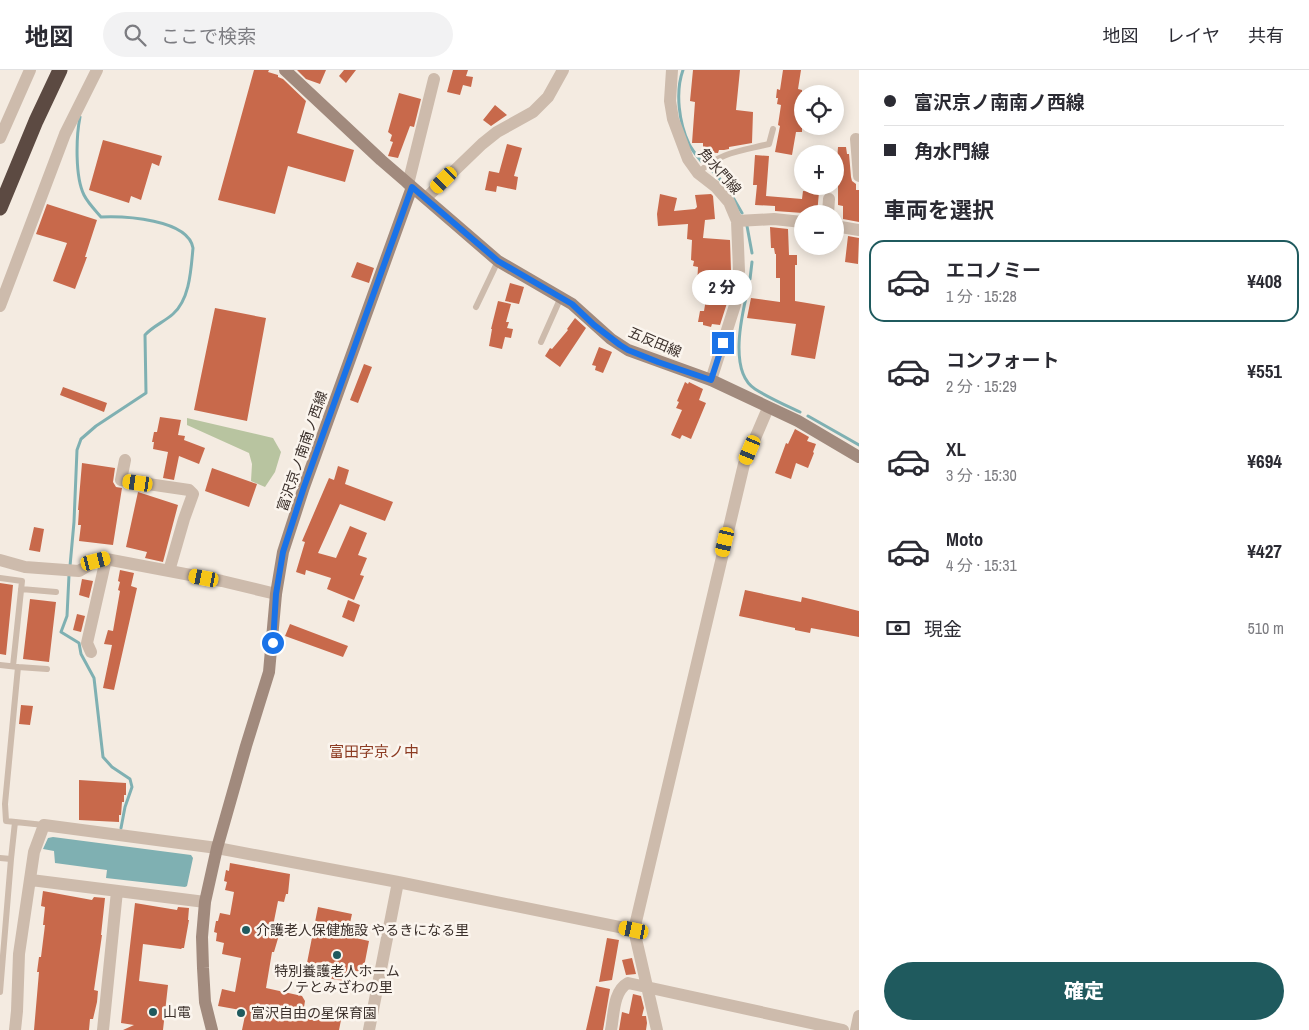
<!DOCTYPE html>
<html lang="ja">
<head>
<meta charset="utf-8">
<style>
	:root { --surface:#fff; --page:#f2f2f3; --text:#2b2b33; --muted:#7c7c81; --line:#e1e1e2; --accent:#1f5a5e }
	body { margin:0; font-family:"Archivo Narrow","Noto Sans JP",sans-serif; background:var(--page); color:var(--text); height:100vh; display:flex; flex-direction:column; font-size:19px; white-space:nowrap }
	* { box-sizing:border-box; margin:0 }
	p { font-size:16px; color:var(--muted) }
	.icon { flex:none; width:28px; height:28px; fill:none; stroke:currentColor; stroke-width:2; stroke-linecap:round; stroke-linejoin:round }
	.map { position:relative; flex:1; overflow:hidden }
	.panel { display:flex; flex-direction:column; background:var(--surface); width:450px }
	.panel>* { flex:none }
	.guide { display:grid; align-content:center; height:110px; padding:0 25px; background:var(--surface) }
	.controls { position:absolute; left:794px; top:15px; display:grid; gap:10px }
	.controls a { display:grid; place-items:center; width:50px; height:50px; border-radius:50%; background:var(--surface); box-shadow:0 2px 12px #0003; font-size:25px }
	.end { position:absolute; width:22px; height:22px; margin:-11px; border:6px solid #1a73e8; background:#fff; box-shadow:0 0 0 2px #fff }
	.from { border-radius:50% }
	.bubble { position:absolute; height:35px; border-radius:18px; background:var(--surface); box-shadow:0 2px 12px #0003; font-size:16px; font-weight:800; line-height:35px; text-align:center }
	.car { position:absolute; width:15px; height:30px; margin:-15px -8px; border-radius:6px; box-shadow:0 0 4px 1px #0007; background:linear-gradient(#f5c518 24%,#345 0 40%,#f5c518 0 76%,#345 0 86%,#f5c518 0) }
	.guide b { display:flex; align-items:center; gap:18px; height:48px; font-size:19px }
	.guide b+b { border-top:1px solid var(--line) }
	.guide i { width:12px; height:12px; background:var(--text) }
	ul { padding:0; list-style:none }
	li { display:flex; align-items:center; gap:15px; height:82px; margin:0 10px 8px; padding:0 15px; border:2px solid transparent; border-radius:15px }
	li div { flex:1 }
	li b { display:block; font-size:19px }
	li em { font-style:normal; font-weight:800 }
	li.active { border-color:var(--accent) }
	li>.icon { width:45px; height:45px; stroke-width:1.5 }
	h2 { padding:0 25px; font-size:22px; line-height:60px }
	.pay { display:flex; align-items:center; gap:12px; height:55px; padding:0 25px; font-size:19px }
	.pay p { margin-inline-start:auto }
	.button { display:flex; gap:10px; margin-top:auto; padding:10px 25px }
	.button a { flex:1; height:58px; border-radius:30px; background:var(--accent); color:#fff; font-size:20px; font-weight:800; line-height:58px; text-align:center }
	header { display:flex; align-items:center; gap:30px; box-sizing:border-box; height:70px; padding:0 25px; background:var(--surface); border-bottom:1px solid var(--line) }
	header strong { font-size:24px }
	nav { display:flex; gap:28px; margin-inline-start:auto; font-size:18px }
	.search { width:350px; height:45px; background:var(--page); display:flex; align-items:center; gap:12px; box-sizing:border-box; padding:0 18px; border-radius:28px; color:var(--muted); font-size:19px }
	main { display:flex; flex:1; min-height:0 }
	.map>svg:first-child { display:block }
</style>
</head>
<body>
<header>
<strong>地図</strong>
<div class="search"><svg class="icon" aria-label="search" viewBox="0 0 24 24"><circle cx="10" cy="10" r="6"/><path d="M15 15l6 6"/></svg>ここで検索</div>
<nav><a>地図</a><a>レイヤ</a><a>共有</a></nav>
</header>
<main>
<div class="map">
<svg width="859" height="960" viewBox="0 0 859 960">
	<rect width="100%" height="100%" fill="#f4ebe1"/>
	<!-- green -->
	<path fill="#b8c4a0" d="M187,348L273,368L281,382L275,402L265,417L251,411L252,394L249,383L187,355Z"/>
	<!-- water -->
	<path fill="#7fb0b2" d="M53,767L191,785L193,788L187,816L185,817L106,808L107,800L55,793L54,781L43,779L48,768Z"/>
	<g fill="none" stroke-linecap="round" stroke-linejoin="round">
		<!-- stream -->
		<path stroke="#7fb0b2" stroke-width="3" d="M683,0C675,22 679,53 689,74C692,80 697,86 701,91
			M709,97L727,117L742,143
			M747,156L752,183
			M750,209L752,192
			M748,219C742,244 728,302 755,319C769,328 785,335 800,342
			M808,346L859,375
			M70,496L74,452L77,380L81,369L96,356L146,323L145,265C153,256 164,252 173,244C190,229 191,199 193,178C188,149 124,146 101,147C95,140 88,133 84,125C75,107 76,67 80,47
			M69,505L67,546L61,562L79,573L81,584L94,608L103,687L112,697L130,709L132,717L125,737L121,758"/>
	</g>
	<!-- building -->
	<path fill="#c8694b" d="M254,0H269L268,2L278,5V7L283,9L306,31L297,63L354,80L345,112L288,96L275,144L218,130Z
		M297,0H326L320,14L306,9Z
		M344,0H356L346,13L339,6Z
		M453,0H468L466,6L473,7L471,17L463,15L460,25L447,22Z
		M693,0H740L736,40L753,42L752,73L729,77V79L724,80H719L718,83L703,82V73H692L695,32L690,31Z
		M783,0H801L798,19L802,20V62H796L792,85L775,82L780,56L778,55L781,35L777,34L778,28H776L777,19L780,20Z
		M399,23L421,29L414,57L410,56L398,88L388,86L393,72L390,71L392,65L388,62Z
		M495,35L507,45L491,56L483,50Z
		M103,70L162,86L159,96L152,93L141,130L131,126L129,133L89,120Z
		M507,74L522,78L514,106L518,107L516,120L497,116L496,122L485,120L489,101L499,103Z
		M838,77H846L847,84H849L851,107L852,111L856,114V120H859V152L843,149V136L838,135V104H836Z
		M755,85L769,86L766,126L802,129L803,121L819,122L817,144L775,141V136L755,135L757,115H753Z
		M660,124L677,128L674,141L695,139L697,137L695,125L711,124L713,126L715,149L705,150L703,168L730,170L731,201L727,233L720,255L712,254L711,257L703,255V252H698L700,241H704L708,217L697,216L698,197L693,196L694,191L691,190L692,170L687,169L688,154L658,156L657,144Z
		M47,134L97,150L85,187H87L75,219L53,211L67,173L36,164Z
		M770,157L788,159L789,185H797V195H795V231L825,236L815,289L791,285L796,254L747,248L751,228L780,232V208H776V184H775L774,178H771Z
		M848,166L859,168L858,194L845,192Z
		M357,192L374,198L369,213L351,207Z
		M510,213L524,217L519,234L505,231Z
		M498,231L511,234L506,252H509L507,258L513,259L511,268L505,267L502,279L489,276L492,259H491Z
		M215,238L266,248L247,351L194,340Z
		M575,248L586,258L560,297L545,286L550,278L552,279L568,260L567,259Z
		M599,277L612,282L603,303L595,300L596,296L592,295Z
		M364,294L372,297L358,333L350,330Z
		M685,312L688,314L689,312L703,319L699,330L706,333L691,369L682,365L680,369L671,365L682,340L676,338L679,332L677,331Z
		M63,317L107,333L104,342L60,325Z
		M160,347L181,350L178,365L185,366L184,370L205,378L199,394L179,386L174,410L163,408L168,382L153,379L154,372H152L154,362H157Z
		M795,359L809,367L807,371L816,374L813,382L814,383L808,398L796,393L791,409L775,403L786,373L788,374Z
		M82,393L115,398L113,412L116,417L122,418L113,475L79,471L81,455H78L79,440H78Z
		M338,396L349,400L345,414L393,432L385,451L340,434L318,483L336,488L350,456L367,463L358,485L367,488L360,505L364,506L354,530L327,519L331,508L306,500L305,505L296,502L305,472L302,471L329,408L334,410Z
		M212,398L257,414L249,437L205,421Z
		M138,422L178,435L163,492L145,488L147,482L126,477Z
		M34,457L44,459L40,482L29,480Z
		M120,500L134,503L131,516L137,518L114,620L103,618L112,575L104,574L108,560L113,561L120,521L118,520L120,512L118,511Z
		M82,509L93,511L89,528L79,525Z
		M0,513L13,515L6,585L0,584Z
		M745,520L801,532L802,527L859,541V567L811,558L810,563L795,560V558L739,546Z
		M30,529L56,532L49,592L23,589Z
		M348,530L360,535L354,552L342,547Z
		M77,544L85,546L81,562L73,560Z
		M290,554L348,576L343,587L285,566Z
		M21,635L33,636L30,655L19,654Z
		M79,710L126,713V725H124V732H122L121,745H119V752L79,750Z
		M230,793L290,804L288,824H286L284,832L278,831L273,856L278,857L277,865H279L274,882H272L266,918L302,926L305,931L303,943L341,950L339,960H242L246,941L218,936L222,919L235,922L241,888L222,884L224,873L216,871L217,863L214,862L216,851H218L220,843L230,845L234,822L225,820L227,812L224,811L226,800L229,801Z
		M43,821L92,830L94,827L105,828L101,865H102L94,920L98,921L97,932L93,949H90L89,960H34L39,902H37L39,887H41L45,855H43L45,837L41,836Z
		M135,833L177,840L178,837L189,838L188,850H189L184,878H182L181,879L143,874L139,911L168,915L163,960H123L134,955L121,953Z
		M318,837L352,844L347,866L369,871L363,902L349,900L347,912L305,903Z
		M607,868L619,870L612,910L599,912Z
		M632,888L636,904L626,905L622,890Z
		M596,916L610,919L603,960H586Z
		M633,924L641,926L644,938L642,946H646L647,953L646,960H619L622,942L629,944Z"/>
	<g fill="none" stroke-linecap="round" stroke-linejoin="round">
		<!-- lane -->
		<path stroke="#cdbbac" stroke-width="6" d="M698,103C720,82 741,81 769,74L773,59
			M476,237L498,191
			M541,272L561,227
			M0,508L22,511L13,596
			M21,519L56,522
			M0,595L18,597L5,734L6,751L44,755
			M18,597L47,599
			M0,788L11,789L15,752
			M0,922L11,789"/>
		<!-- street -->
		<path stroke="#cdbbac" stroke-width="12" d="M672,0L670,31L673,49L688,89L698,103L716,117L729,132L737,151L739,201L735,235L711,310
			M0,68L30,0
			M856,69L859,106
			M408,114L434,9
			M426,128L482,74L497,62L533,42L548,27L563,0
			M828,144L829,129
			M737,151L774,149L802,152
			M835,156L859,160
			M0,236L65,64L97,0
			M125,390L121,410L189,420L193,424L184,449L169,501
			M0,490L25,497L79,501L96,491L106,489L222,511L276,524
			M91,582L87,573L106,489
			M31,810L205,832
			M15,960L17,941L19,884L34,782L44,755L217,778L398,812L634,860
			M103,960L117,821
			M369,960L398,812
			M611,960C614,945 613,921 628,913L843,960
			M657,960L634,860L744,394L768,338
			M856,960L859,946"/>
		<!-- secondary -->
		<path stroke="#a18a7d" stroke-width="12" d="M285,0L381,90L498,191L572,234L611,269L628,280L711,310L798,351L859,387
			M212,960L205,932L203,898L202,867L205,832L217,778L246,676L269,602L276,524L283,482L304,417L412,117"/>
		<!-- highway -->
		<path stroke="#5c4a42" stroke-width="15" d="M0,138L36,51L60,0"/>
	</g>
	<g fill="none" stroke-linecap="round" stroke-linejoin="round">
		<!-- route -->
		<path stroke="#1a73e8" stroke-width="6" d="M273,573L276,524L283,482L304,417L412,117L498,191L572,234L594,255L620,275L628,280L658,292L711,310L723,273"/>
	</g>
	<!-- markers -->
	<g fill="#1f5a5e" stroke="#fbf5ee" stroke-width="2">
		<circle cx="246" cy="860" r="5"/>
		<circle cx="337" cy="885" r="5"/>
		<circle cx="153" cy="942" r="5"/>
		<circle cx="241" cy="943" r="5"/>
	</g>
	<g text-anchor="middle" stroke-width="5" stroke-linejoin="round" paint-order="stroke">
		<!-- street labels -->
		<g font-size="14" fill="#3b302b" stroke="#fbf5ee">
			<text transform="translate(720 101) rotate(49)" y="5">角水門線</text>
			<text transform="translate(655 272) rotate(23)" y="5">五反田線</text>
			<text transform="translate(302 381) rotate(-71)" y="5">富沢京ノ南南ノ西線</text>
		</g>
		<!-- poi labels -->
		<g font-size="14" fill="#3b302b" stroke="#fbf5ee" text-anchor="start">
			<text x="256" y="865">介護老人保健施設 やるきになる里</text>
			<text x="337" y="906" text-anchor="middle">特別養護老人ホーム<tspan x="337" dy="16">ノテとみざわの里</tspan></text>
			<text x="163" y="947">山電</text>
			<text x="251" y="948">富沢自由の星保育園</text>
		</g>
		<!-- neighbourhood labels -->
		<g font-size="15" fill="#8c3b22" stroke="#fbf5ee">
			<text x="374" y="687">富田字京ノ中</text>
		</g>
	</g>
</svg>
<div class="controls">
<a><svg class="icon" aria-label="locate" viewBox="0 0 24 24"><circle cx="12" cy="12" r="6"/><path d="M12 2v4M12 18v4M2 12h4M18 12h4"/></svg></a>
<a>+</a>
<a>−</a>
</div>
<i class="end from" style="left:273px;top:573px"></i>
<i class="end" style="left:723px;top:273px"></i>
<div class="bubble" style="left:692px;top:200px;width:60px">2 分</div>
<i class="car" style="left:444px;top:110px;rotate:225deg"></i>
<i class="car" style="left:750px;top:380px;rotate:203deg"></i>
<i class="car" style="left:138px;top:413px;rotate:278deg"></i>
<i class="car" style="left:725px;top:472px;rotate:193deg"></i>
<i class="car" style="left:96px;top:491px;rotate:76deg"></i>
<i class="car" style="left:204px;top:508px;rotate:281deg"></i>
<i class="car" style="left:634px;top:860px;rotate:282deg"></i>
</div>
<section class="panel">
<div class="guide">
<b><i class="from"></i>富沢京ノ南南ノ西線</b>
<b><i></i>角水門線</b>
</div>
<h2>車両を選択</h2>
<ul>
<li class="active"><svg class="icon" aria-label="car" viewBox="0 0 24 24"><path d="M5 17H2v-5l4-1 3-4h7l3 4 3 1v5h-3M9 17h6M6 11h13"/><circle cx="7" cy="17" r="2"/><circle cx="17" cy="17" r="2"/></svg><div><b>エコノミー</b><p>1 分 · 15:28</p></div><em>¥408</em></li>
<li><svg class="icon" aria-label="car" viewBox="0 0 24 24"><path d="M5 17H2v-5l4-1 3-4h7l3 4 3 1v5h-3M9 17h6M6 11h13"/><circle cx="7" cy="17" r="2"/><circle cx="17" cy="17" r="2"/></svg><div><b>コンフォート</b><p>2 分 · 15:29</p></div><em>¥551</em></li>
<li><svg class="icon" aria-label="car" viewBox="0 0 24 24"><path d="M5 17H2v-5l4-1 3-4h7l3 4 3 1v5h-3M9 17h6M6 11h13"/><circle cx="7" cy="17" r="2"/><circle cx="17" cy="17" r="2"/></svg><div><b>XL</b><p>3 分 · 15:30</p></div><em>¥694</em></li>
<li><svg class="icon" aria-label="car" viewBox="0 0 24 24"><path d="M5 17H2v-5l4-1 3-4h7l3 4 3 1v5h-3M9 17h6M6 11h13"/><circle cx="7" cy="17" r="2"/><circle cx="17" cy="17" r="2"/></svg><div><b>Moto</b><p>4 分 · 15:31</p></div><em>¥427</em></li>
</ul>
<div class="pay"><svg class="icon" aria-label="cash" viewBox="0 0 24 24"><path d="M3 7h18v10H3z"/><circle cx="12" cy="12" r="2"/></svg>現金<p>510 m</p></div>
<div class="button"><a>確定</a></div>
</section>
</main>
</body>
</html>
